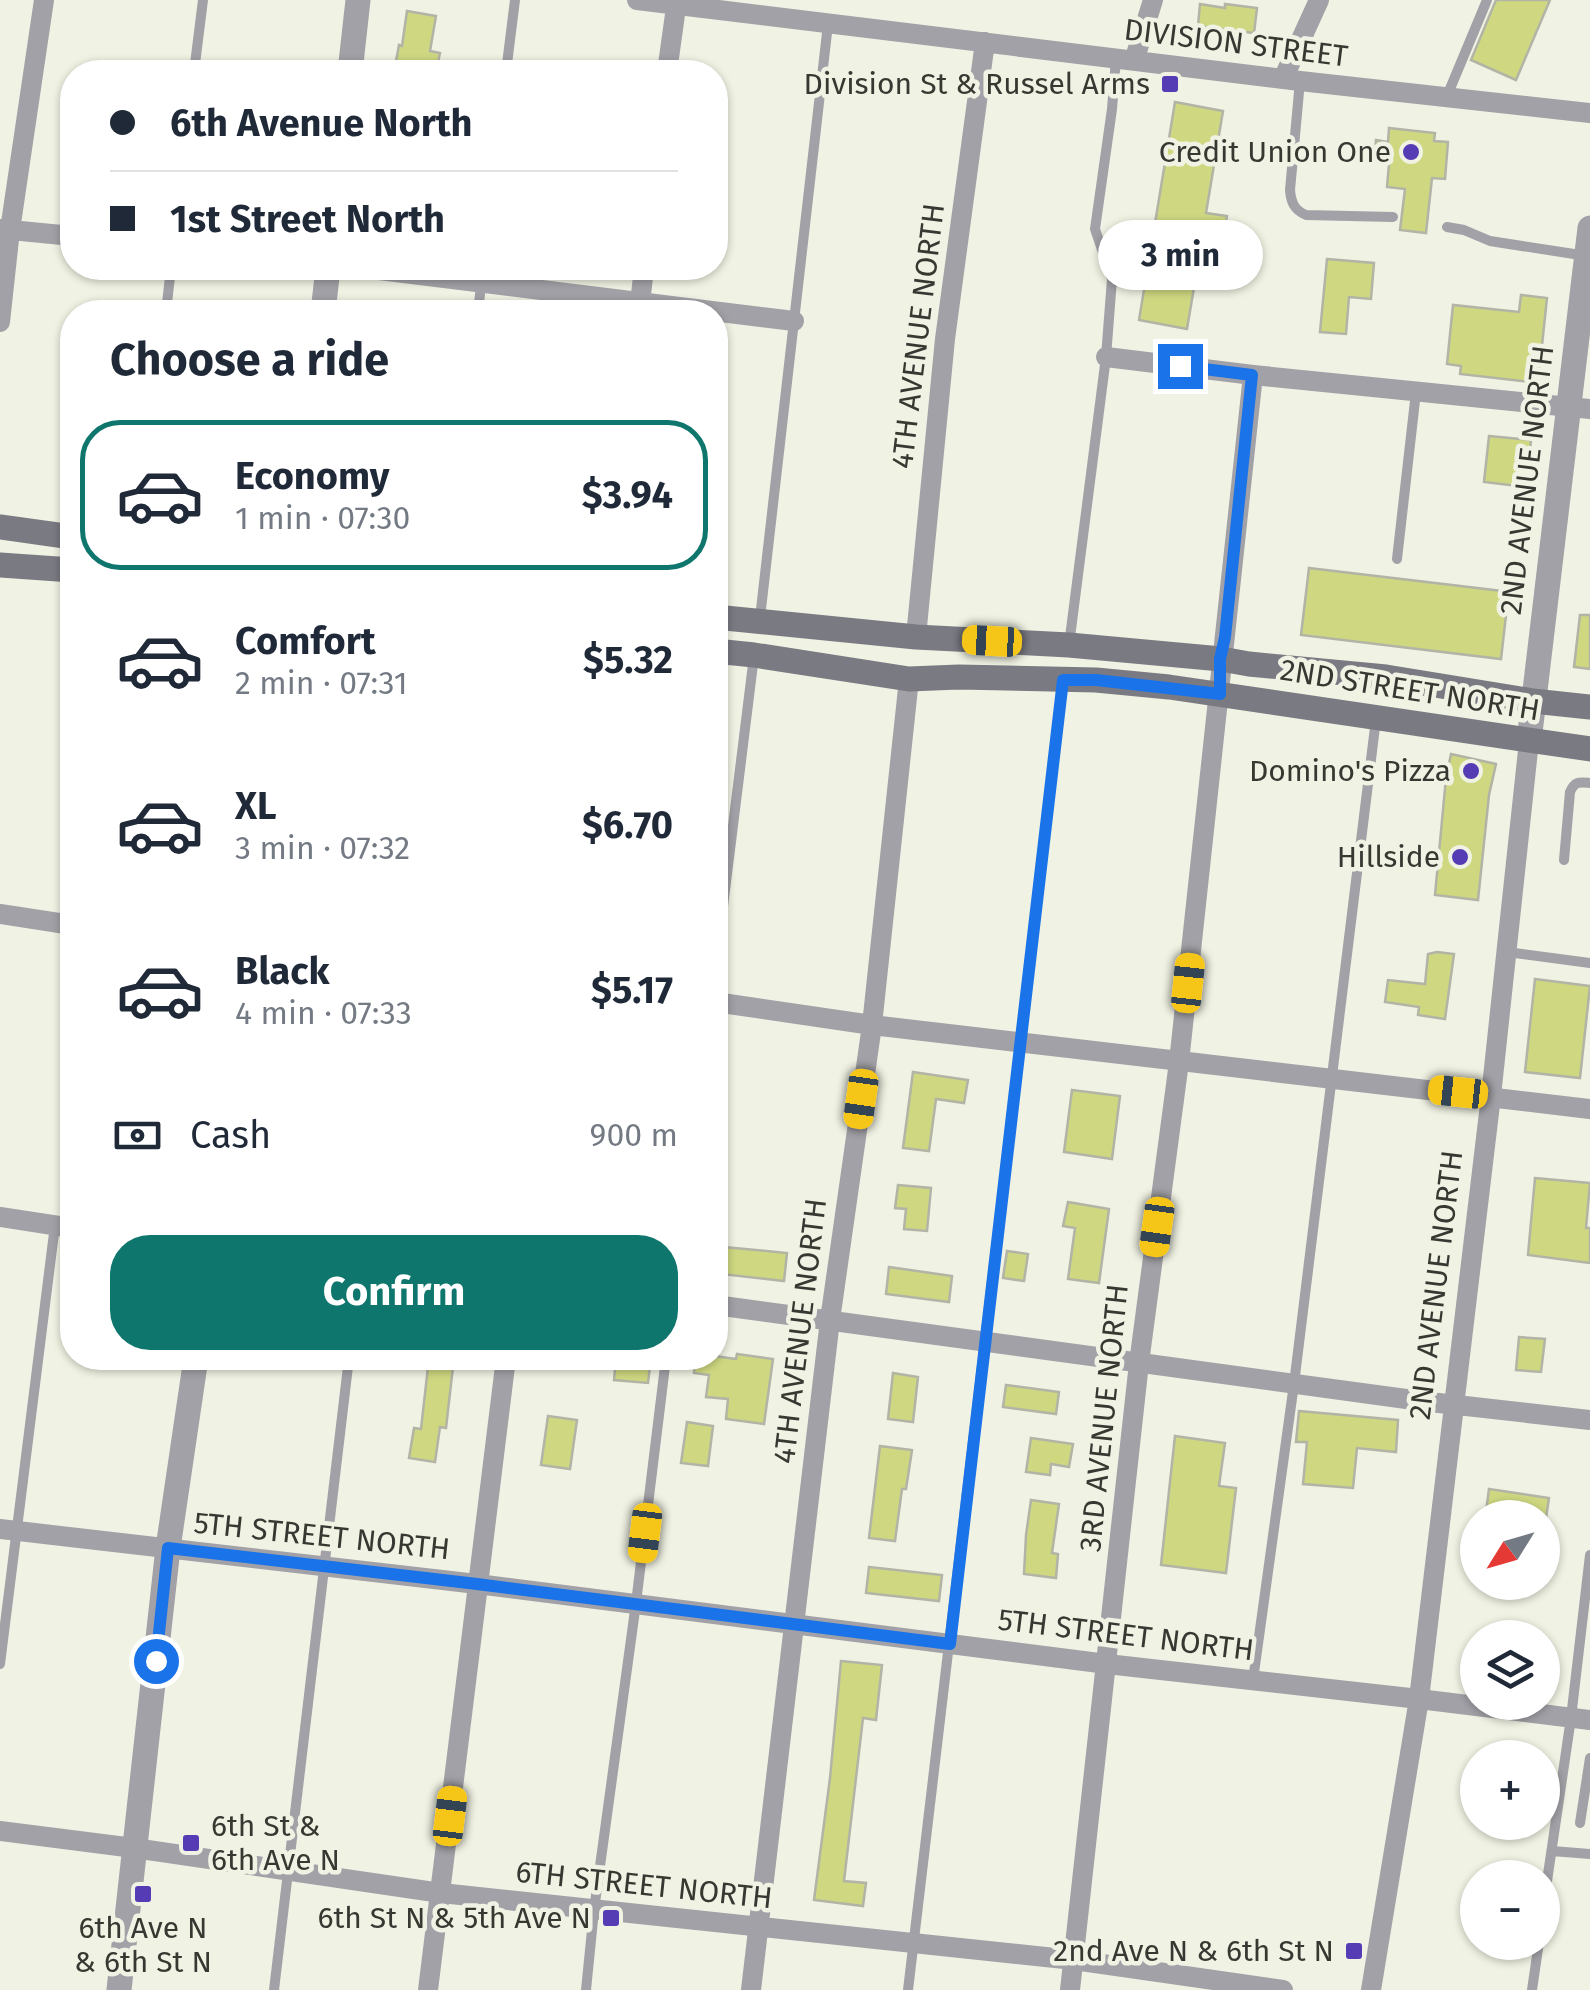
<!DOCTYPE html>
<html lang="en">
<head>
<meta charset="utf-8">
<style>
	:root { --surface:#fff; --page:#f2f2f3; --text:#1f2937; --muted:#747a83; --line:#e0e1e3; --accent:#0f766e }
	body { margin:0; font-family:"Fira Sans",sans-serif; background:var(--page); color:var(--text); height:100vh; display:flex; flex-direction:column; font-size:38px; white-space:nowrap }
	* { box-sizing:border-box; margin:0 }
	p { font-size:32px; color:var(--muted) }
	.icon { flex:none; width:55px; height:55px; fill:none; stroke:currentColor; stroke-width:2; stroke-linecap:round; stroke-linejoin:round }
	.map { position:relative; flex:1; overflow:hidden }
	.panel { position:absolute; left:60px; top:300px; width:668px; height:1070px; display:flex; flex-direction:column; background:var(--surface); border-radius:40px; box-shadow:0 2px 8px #0004 }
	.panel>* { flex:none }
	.hud { position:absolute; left:60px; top:60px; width:668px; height:220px; border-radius:40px; box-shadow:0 2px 8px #0004; display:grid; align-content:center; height:220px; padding:0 50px; background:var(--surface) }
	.needle { width:65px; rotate:233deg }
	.controls { position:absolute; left:1460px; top:1500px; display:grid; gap:20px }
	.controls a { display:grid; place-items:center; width:100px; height:100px; border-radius:50%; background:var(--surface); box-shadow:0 2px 8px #0004; font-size:50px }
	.end { position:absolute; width:45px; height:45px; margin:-22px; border:12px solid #1a73e8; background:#fff; box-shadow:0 0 0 5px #fff }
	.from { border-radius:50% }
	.bubble { position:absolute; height:70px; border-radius:35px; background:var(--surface); box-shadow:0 2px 8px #0004; font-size:32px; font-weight:700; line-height:70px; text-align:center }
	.car { position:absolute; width:30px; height:60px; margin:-30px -15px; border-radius:12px; box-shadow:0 0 8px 2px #0007; background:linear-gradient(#f5c518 24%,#345 0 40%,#f5c518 0 76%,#345 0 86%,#f5c518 0) }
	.hud b { display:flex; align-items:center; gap:35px; height:95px; font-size:38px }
	.hud b+b { border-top:2px solid var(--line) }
	.hud i { width:25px; height:25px; background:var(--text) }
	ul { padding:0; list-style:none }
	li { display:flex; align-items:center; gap:30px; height:150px; margin:0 20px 15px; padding:0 30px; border:5px solid transparent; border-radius:40px }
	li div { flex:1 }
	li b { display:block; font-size:38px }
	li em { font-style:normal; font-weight:700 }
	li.on { border-color:var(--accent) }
	li>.icon { width:90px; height:90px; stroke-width:1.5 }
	h2 { padding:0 50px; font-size:45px; line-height:120px }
	.pay { display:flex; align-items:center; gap:25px; height:110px; padding:0 50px; font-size:38px }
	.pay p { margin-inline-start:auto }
	.cta { display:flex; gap:20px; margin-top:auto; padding:20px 50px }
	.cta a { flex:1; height:115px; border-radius:40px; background:var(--accent); color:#fff; font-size:40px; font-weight:700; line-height:115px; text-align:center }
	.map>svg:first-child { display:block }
</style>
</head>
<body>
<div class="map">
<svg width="1590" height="1990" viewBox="0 0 1590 1990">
	<rect width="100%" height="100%" fill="#f0f2e3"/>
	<!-- building -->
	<path fill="#cfd881" stroke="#b2b4a6" stroke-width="2.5" d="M1496,0H1550L1516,80L1471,60Z
		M1200,4L1225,8V4L1257,8L1254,33L1198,26Z
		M407,11L436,16L430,51L440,53L436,72H394L399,45L402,46Z
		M1175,102L1223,111L1206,213L1227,216L1220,256L1200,252L1187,329L1139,320Z
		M1389,128L1435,133L1434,141L1448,142L1445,179L1432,178L1426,233L1400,230L1405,189L1387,187L1389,164L1374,162L1376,140L1388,142Z
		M1327,259L1374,263L1371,299L1349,297L1346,334L1320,332Z
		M1521,295L1547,298L1538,383L1460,374L1461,366L1447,364L1453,305L1519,312Z
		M1489,436L1531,440L1526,487L1484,482Z
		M1309,568L1502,591L1508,598L1501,659L1301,635Z
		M1580,615H1590V669L1574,667Z
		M1451,754L1496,764L1489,795L1478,900L1435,895L1446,778Z
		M1437,952L1454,954L1445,1019L1418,1015L1419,1007L1385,1002L1388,980L1425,984L1428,954Z
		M1535,979L1590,986L1580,1078L1525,1072Z
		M913,1072L968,1080L964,1103L936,1099L929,1151L903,1148Z
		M1072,1090L1120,1096L1112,1159L1064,1152Z
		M1535,1178L1590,1183L1586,1228H1590V1263L1528,1255Z
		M898,1185L931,1188L927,1231L904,1229L906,1209L895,1208Z
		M1068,1202L1109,1209L1099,1283L1068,1279L1075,1228L1063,1226Z
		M724,1247L787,1253L784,1281L721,1274Z
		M1007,1251L1028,1254L1024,1281L1003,1278Z
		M889,1267L952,1276L949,1302L886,1294Z
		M1519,1337L1545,1339L1541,1372L1516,1370Z
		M737,1354L773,1359L764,1424L726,1419L728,1399L706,1397L709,1375L694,1373L695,1358L715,1356L736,1359Z
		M429,1358H454L446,1428L440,1427L435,1462L409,1458L414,1428L421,1429Z
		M616,1358H651L648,1383L614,1380Z
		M893,1373L918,1377L913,1422L888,1419Z
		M1006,1385L1059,1392L1056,1414L1003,1407Z
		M1299,1411L1398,1420L1396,1452L1357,1448L1353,1488L1303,1484L1307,1442H1296Z
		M548,1416L577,1420L570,1469L541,1465Z
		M687,1422L713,1426L708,1466L681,1463Z
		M1175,1436L1225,1443L1219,1486L1236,1488L1226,1573L1161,1565Z
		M1031,1438L1073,1444L1069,1467L1051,1464L1050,1475L1026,1472Z
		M880,1446L912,1450L906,1489H902L895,1541L869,1538Z
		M1489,1489L1549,1498L1546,1518H1524L1486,1512Z
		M1031,1500L1059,1504L1052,1553L1058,1554L1056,1578L1024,1574L1026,1535Z
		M869,1567L942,1575L939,1601L866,1593Z
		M841,1661L882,1665L876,1720L863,1718L844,1881L866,1883L863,1906L814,1900L830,1778Z"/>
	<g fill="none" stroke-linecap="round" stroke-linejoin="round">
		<!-- service -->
		<path stroke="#a1a1a7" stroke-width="10" d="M194,72L203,0
			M506,72L515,0
			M1300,81L1290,190C1291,202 1294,210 1306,215L1393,217
			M1447,96L1487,0
			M1447,227L1464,230L1490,241L1587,256
			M166,312L171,268
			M478,312L483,268
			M1397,559L1416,392
			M760,618L828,24
			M1069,645L1106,357L1112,279L1095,229L1112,109L1116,59
			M1564,860L1570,792C1575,781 1579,782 1590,783
			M1507,952L1590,963
			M715,971L754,656
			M0,1664L55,1225
			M1253,1680L1294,1384L1376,719
			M1580,1823L1590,1758
			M1552,1851L1590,1854
			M1542,1915L1571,1718L1590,1555
			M274,1990L349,1358
			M586,1990L594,1910L636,1603L666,1358
			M908,1990L1063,682
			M1532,1990L1539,1942"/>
		<!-- minor -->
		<path stroke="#a1a1a7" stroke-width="20" d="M637,0L1300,81L1590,113
			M1134,61L1153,0
			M667,72L677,0
			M1283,79L1319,0
			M0,229L72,236
			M363,268L794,321
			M639,312L644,268
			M0,322L10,230L44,0
			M1106,357L1253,375L1590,409
			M916,637L945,339L985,42
			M0,914L72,925
			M715,1002L872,1025L1590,1109
			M0,1217L72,1228
			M715,1305L1421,1401L1590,1420
			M0,1529L477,1584L1107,1664L1419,1699L1590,1720
			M0,1831L134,1848L441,1893L1074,1960L1283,1990
			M428,1990L506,1358
			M751,1990L830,1320L872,1025L909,679
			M1070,1990L1139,1363L1179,1062L1253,375
			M1371,1990L1419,1699L1491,1096L1529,741"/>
		<!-- tertiary -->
		<path stroke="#a1a1a7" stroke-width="25" d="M350,72L358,0
			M323,312L328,268
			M1529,741L1590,228
			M119,1990L168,1548L196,1358"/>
		<!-- secondary -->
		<path stroke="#7a7a83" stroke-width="25" d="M0,527L72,537
			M0,565L72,570
			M715,617L916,637L1069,645L1221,659L1249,664L1386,677L1533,701L1590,707
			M715,651L754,655L909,679L959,677L1096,680L1169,687L1590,749"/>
	</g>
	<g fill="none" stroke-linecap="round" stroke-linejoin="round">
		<!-- route -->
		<path stroke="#1a73e8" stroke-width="12" d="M156,1661L168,1548L477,1584L950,1644L1063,680H1096L1220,694V659L1225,637L1252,375L1180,366"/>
	</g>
	<!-- markers -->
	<g fill="#553cb4" stroke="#f0f2e3" stroke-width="4">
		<rect x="1160" y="74" width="20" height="20" rx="5"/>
		<circle cx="1411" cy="152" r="10"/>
		<circle cx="1471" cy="771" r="10"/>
		<circle cx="1460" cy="857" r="10"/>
		<rect x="181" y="1833" width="20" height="20" rx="5"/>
		<rect x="133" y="1884" width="20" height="20" rx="5"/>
		<rect x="601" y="1908" width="20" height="20" rx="5"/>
		<rect x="1344" y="1941" width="20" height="20" rx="5"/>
	</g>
	<g text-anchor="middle" stroke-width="9" stroke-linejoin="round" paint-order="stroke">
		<!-- street labels -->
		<g font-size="30" fill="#373832" stroke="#f0f2e3">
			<text transform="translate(1236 43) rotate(7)" y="10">DIVISION STREET</text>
			<text transform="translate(918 336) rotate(-83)" y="10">4TH AVENUE NORTH</text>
			<text transform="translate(1527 480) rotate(-83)" y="10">2ND AVENUE NORTH</text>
			<text transform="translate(1410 690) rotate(9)" y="10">2ND STREET NORTH</text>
			<text transform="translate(1436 1285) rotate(-83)" y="10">2ND AVENUE NORTH</text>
			<text transform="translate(800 1331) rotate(-83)" y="10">4TH AVENUE NORTH</text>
			<text transform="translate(1104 1418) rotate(-84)" y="10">3RD AVENUE NORTH</text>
			<text transform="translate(322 1536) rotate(6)" y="10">5TH STREET NORTH</text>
			<text transform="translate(1126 1635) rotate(7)" y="10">5TH STREET NORTH</text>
			<text transform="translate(644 1885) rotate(6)" y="10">6TH STREET NORTH</text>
		</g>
		<!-- poi labels -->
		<g font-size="30" fill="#373832" stroke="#f0f2e3" text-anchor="end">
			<text x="1150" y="94">Division St &amp; Russel Arms</text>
			<text x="1391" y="162">Credit Union One</text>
			<text x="1451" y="781">Domino's Pizza</text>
			<text x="1440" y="867">Hillside</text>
			<text x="211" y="1836" text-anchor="start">6th St &amp;<tspan x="211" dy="34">6th Ave N</tspan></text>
			<text x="591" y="1928">6th St N &amp; 5th Ave N</text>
			<text x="143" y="1938" text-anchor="middle">6th Ave N<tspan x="143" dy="34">&amp; 6th St N</tspan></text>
			<text x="1334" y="1961">2nd Ave N &amp; 6th St N</text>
		</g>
	</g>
</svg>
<div class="controls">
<a><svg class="needle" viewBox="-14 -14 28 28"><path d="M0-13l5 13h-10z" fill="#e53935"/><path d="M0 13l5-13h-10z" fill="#747a83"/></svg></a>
<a><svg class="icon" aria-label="layers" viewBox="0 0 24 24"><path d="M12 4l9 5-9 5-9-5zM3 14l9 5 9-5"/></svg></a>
<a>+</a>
<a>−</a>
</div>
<i class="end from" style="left:156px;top:1661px"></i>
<i class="end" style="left:1180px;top:366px"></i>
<div class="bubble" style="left:1098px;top:220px;width:165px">3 min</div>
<i class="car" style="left:992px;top:641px;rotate:273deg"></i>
<i class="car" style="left:1188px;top:983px;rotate:6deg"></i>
<i class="car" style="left:1458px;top:1092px;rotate:276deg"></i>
<i class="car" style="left:861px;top:1099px;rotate:188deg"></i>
<i class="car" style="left:1157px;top:1227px;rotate:188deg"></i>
<i class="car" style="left:645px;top:1533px;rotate:187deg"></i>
<i class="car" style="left:450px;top:1816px;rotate:7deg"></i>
<div class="hud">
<b><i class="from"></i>6th Avenue North</b>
<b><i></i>1st Street North</b>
</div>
<section class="panel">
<h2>Choose a ride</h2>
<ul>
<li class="on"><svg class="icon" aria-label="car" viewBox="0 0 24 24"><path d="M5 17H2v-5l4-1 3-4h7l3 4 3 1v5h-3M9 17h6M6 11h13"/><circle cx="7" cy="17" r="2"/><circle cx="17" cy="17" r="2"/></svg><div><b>Economy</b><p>1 min · 07:30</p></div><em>$3.94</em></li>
<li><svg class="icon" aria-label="car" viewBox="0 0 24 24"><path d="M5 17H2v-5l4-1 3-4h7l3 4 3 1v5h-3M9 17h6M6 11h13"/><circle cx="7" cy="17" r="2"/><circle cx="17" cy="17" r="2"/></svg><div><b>Comfort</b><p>2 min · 07:31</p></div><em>$5.32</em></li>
<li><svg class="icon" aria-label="car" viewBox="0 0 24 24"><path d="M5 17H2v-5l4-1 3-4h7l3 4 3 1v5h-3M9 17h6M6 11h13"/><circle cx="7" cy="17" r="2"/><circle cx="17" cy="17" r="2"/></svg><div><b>XL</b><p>3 min · 07:32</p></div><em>$6.70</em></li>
<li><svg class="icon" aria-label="car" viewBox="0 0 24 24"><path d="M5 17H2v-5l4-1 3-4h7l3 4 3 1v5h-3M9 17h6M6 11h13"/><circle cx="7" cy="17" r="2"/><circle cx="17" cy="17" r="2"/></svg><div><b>Black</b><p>4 min · 07:33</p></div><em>$5.17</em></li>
</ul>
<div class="pay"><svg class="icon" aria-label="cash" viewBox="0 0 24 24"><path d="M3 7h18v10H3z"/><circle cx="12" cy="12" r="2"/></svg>Cash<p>900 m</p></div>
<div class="cta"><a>Confirm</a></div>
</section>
</div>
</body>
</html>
